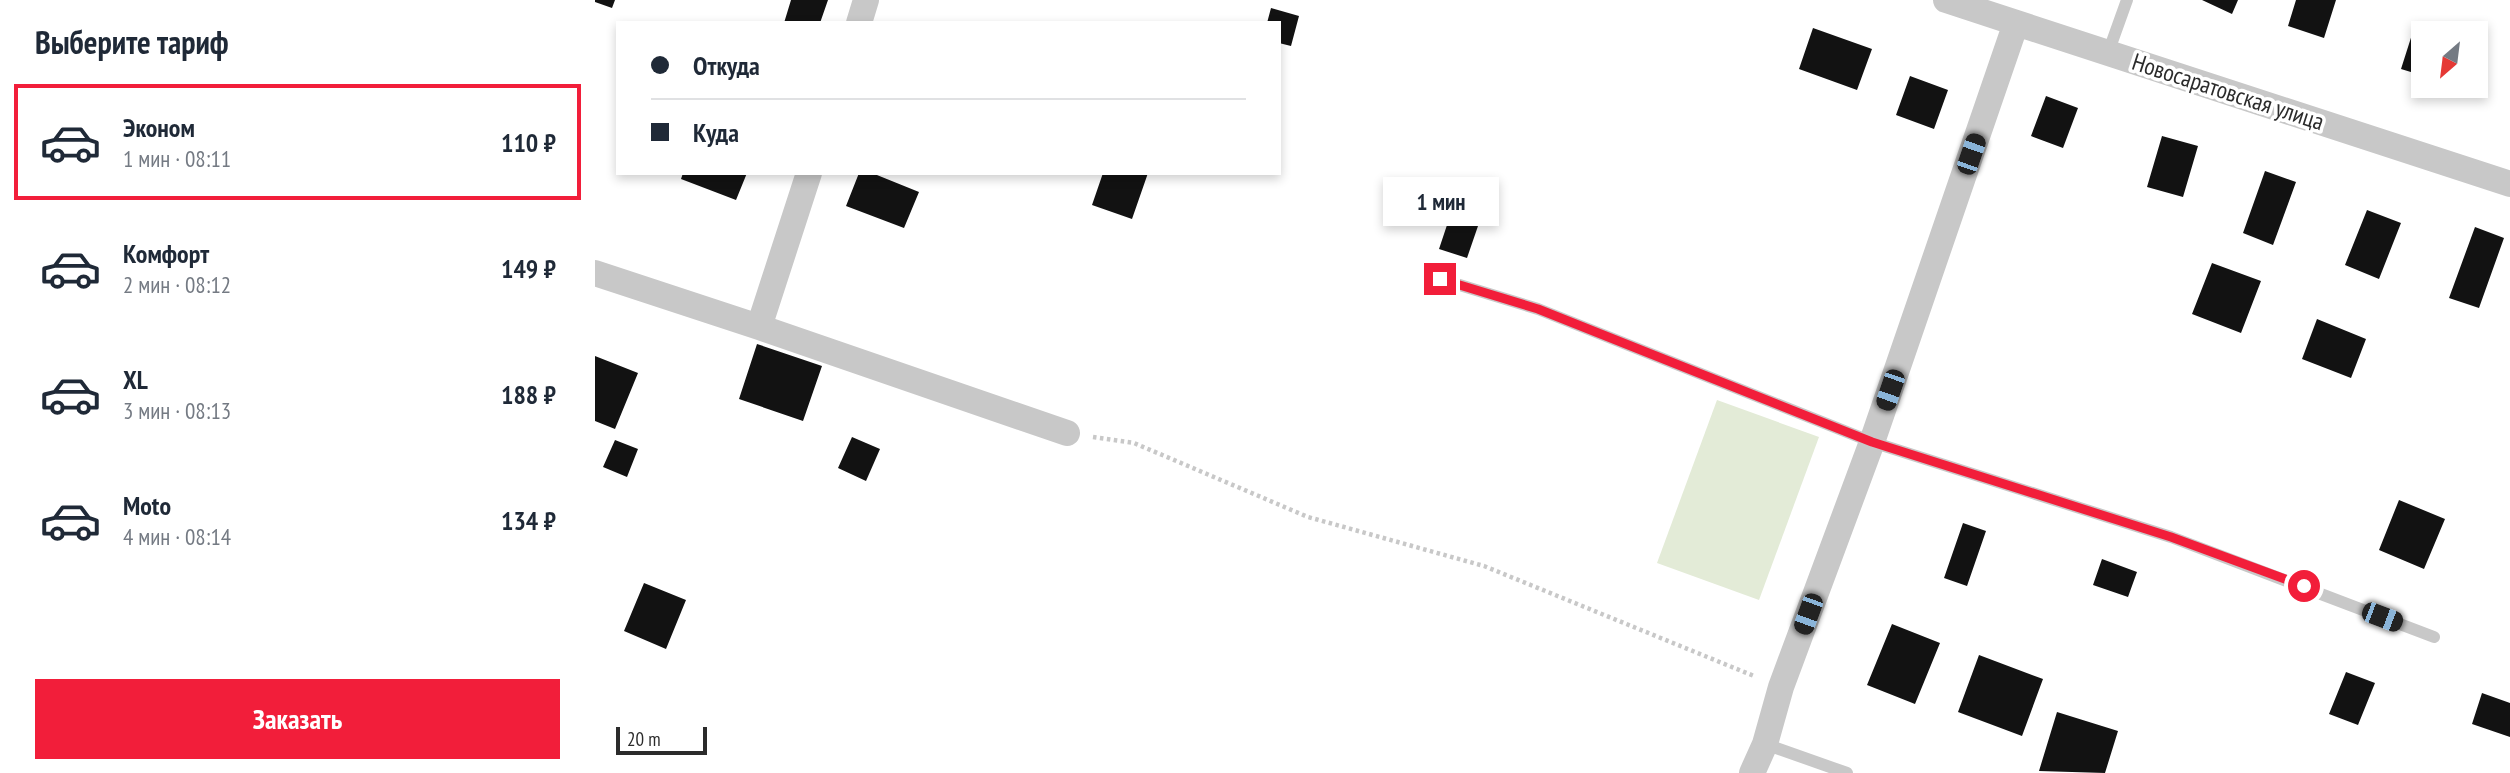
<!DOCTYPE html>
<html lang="ru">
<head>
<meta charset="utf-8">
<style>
	:root { --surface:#fff; --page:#f6f6f7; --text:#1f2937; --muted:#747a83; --line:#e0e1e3; --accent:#f21e3a }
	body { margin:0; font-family:"PT Sans Narrow",sans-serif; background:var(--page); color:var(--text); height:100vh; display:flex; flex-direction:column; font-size:26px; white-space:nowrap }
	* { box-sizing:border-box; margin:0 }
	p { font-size:23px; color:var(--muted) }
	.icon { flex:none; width:38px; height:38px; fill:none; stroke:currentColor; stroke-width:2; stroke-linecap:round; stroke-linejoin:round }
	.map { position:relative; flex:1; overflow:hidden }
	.drawer { display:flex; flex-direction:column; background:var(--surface); width:595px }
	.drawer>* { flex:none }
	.guide { position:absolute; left:21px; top:21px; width:665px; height:154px; border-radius:0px; box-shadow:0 4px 10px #0003; display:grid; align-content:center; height:154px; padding:0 35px; background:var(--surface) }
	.needle { width:46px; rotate:208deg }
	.tools { position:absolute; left:1816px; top:21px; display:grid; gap:14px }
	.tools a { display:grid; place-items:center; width:77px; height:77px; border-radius:0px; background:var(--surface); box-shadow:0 4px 10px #0003; font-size:35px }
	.scale { position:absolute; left:21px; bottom:18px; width:91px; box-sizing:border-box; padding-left:7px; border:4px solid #2b2b2b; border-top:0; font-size:19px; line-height:24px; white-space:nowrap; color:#2b2b2b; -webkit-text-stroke:5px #fff; paint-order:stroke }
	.end { position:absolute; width:32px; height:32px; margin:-16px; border:9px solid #f21e3a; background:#fff; box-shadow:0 0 0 4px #fff }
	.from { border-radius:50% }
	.bubble { position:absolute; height:49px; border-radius:0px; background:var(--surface); box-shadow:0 4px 10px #0003; font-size:23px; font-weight:700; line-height:49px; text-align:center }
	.car { position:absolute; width:21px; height:42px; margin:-21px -10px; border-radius:9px; box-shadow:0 0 5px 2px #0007; background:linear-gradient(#222 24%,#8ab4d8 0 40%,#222 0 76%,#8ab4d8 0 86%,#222 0) }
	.guide b { display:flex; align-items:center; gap:24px; height:66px; font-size:26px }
	.guide b+b { border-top:2px solid var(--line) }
	.guide i { width:18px; height:18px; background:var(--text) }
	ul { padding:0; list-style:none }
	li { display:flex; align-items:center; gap:21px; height:116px; margin:0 14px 10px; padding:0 21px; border:4px solid transparent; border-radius:0px }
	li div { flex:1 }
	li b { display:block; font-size:26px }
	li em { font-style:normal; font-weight:700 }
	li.selected { border-color:var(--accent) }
	li>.icon { width:63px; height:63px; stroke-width:1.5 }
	h2 { padding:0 35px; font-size:32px; line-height:84px }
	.cta { display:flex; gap:14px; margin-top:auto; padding:14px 35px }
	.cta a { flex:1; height:80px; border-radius:0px; background:var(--accent); color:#fff; font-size:28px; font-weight:700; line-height:80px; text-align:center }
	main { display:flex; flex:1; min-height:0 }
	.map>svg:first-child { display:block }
</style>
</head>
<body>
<main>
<section class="drawer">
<h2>Выберите тариф</h2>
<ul>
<li class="selected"><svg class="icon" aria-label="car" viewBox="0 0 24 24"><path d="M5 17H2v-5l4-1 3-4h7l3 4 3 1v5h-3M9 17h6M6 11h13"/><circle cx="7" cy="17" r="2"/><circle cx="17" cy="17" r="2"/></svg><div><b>Эконом</b><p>1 мин · 08:11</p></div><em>110 ₽</em></li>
<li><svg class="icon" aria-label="car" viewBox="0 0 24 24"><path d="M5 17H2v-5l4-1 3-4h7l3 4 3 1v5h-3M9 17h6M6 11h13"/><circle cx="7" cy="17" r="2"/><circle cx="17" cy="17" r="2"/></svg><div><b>Комфорт</b><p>2 мин · 08:12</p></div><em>149 ₽</em></li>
<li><svg class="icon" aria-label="car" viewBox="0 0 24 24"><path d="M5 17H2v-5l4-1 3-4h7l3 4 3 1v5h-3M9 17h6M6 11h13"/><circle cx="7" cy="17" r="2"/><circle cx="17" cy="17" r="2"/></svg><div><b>XL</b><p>3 мин · 08:13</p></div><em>188 ₽</em></li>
<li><svg class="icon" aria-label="car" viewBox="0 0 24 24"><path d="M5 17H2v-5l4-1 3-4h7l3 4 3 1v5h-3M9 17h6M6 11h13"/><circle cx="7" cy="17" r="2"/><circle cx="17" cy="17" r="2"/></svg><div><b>Moto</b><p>4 мин · 08:14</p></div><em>134 ₽</em></li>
</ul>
<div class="cta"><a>Заказать</a></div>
</section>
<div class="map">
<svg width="1915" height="773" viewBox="0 0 1915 773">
	<rect width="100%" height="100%" fill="#fff"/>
	<!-- green -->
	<path fill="#e3ebd7" d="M1122,400L1224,437L1164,600L1062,563Z"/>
	<!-- building -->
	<path fill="#121212" d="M0,0H20L17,8L0,2Z
		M196,0H233L225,23H189Z
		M1607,0H1643L1637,14Z
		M1701,0H1741L1729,38L1693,26Z
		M676,8L704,16L696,46L684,43V23H672Z
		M1821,22L1853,33H1829V76L1806,69Z
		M1218,28L1277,49L1262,90L1204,69Z
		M1315,76L1353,90L1339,129L1301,115Z
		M1451,96L1483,108L1468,148L1436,136Z
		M1567,136L1603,146L1588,197L1552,187Z
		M1670,171L1701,182L1678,245L1648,233Z
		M88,173H152L141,200L86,179Z
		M264,173H277L324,192L309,228L251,206Z
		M508,173H553L537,219L497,205Z
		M1772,210L1806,223L1784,279L1750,265Z
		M855,216L883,226L872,258L844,249Z
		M1880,227L1909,238L1884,308L1854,298Z
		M1617,263L1666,281L1646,333L1597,314Z
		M1722,319L1771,339L1756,378L1707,359Z
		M162,344L227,366L208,421L144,399Z
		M0,356L43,373L20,429L0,421Z
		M257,437L285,449L271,481L243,468Z
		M20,440L43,449L32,477L8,467Z
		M1804,500L1850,519L1829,569L1784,550Z
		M1368,523L1391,531L1372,586L1349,578Z
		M1507,559L1542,572L1533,597L1498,585Z
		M49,583L91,600L71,649L29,631Z
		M1297,624L1345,643L1320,704L1272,685Z
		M1384,655L1448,679L1427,736L1363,712Z
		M1751,672L1780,683L1763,725L1734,714Z
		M1887,693L1915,703V737L1877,724Z
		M1462,712L1523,731L1510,773L1444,771Z"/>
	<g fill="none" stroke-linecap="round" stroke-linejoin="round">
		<!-- path -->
		<path stroke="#c8c8c8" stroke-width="4.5" stroke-dasharray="3.5 3.5" stroke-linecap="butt" d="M498,437L539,443L713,517L889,566L1159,676"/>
		<!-- service -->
		<path stroke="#c8c8c8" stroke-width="12" d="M1513,53L1532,0
			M845,279L943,309L1277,442L1576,537L1839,637
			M1170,744L1252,773"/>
		<!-- minor -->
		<path stroke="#c8c8c8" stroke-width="26" d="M1351,0L1915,184
			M264,23L271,0
			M0,273L164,327L472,433
			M164,327L214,173
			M1157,773L1170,744L1186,687L1277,442L1421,23"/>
	</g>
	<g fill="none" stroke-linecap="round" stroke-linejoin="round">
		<!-- route -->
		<path stroke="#f21e3a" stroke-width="9" d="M845,279L943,309L1277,442L1576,537L1709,586"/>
	</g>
	<g text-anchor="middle" stroke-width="7" stroke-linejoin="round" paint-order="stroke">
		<!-- street labels -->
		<g font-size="24" fill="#2b2b2b" stroke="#fff">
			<text transform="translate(1633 92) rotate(18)" y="8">Новосаратовская улица</text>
		</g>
	</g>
</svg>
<div class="tools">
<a><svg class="needle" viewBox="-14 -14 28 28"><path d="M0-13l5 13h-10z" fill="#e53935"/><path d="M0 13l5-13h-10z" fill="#747a83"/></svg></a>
</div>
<div class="scale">20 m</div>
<i class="end from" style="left:1709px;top:586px"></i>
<i class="end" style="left:845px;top:279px"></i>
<div class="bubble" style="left:788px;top:177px;width:116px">1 мин</div>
<i class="car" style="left:1376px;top:154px;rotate:19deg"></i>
<i class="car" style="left:1295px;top:390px;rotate:199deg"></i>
<i class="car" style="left:1213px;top:614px;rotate:200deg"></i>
<i class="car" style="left:1787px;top:617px;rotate:111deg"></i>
<div class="guide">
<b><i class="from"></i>Откуда</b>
<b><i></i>Куда</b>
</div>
</div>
</main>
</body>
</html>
